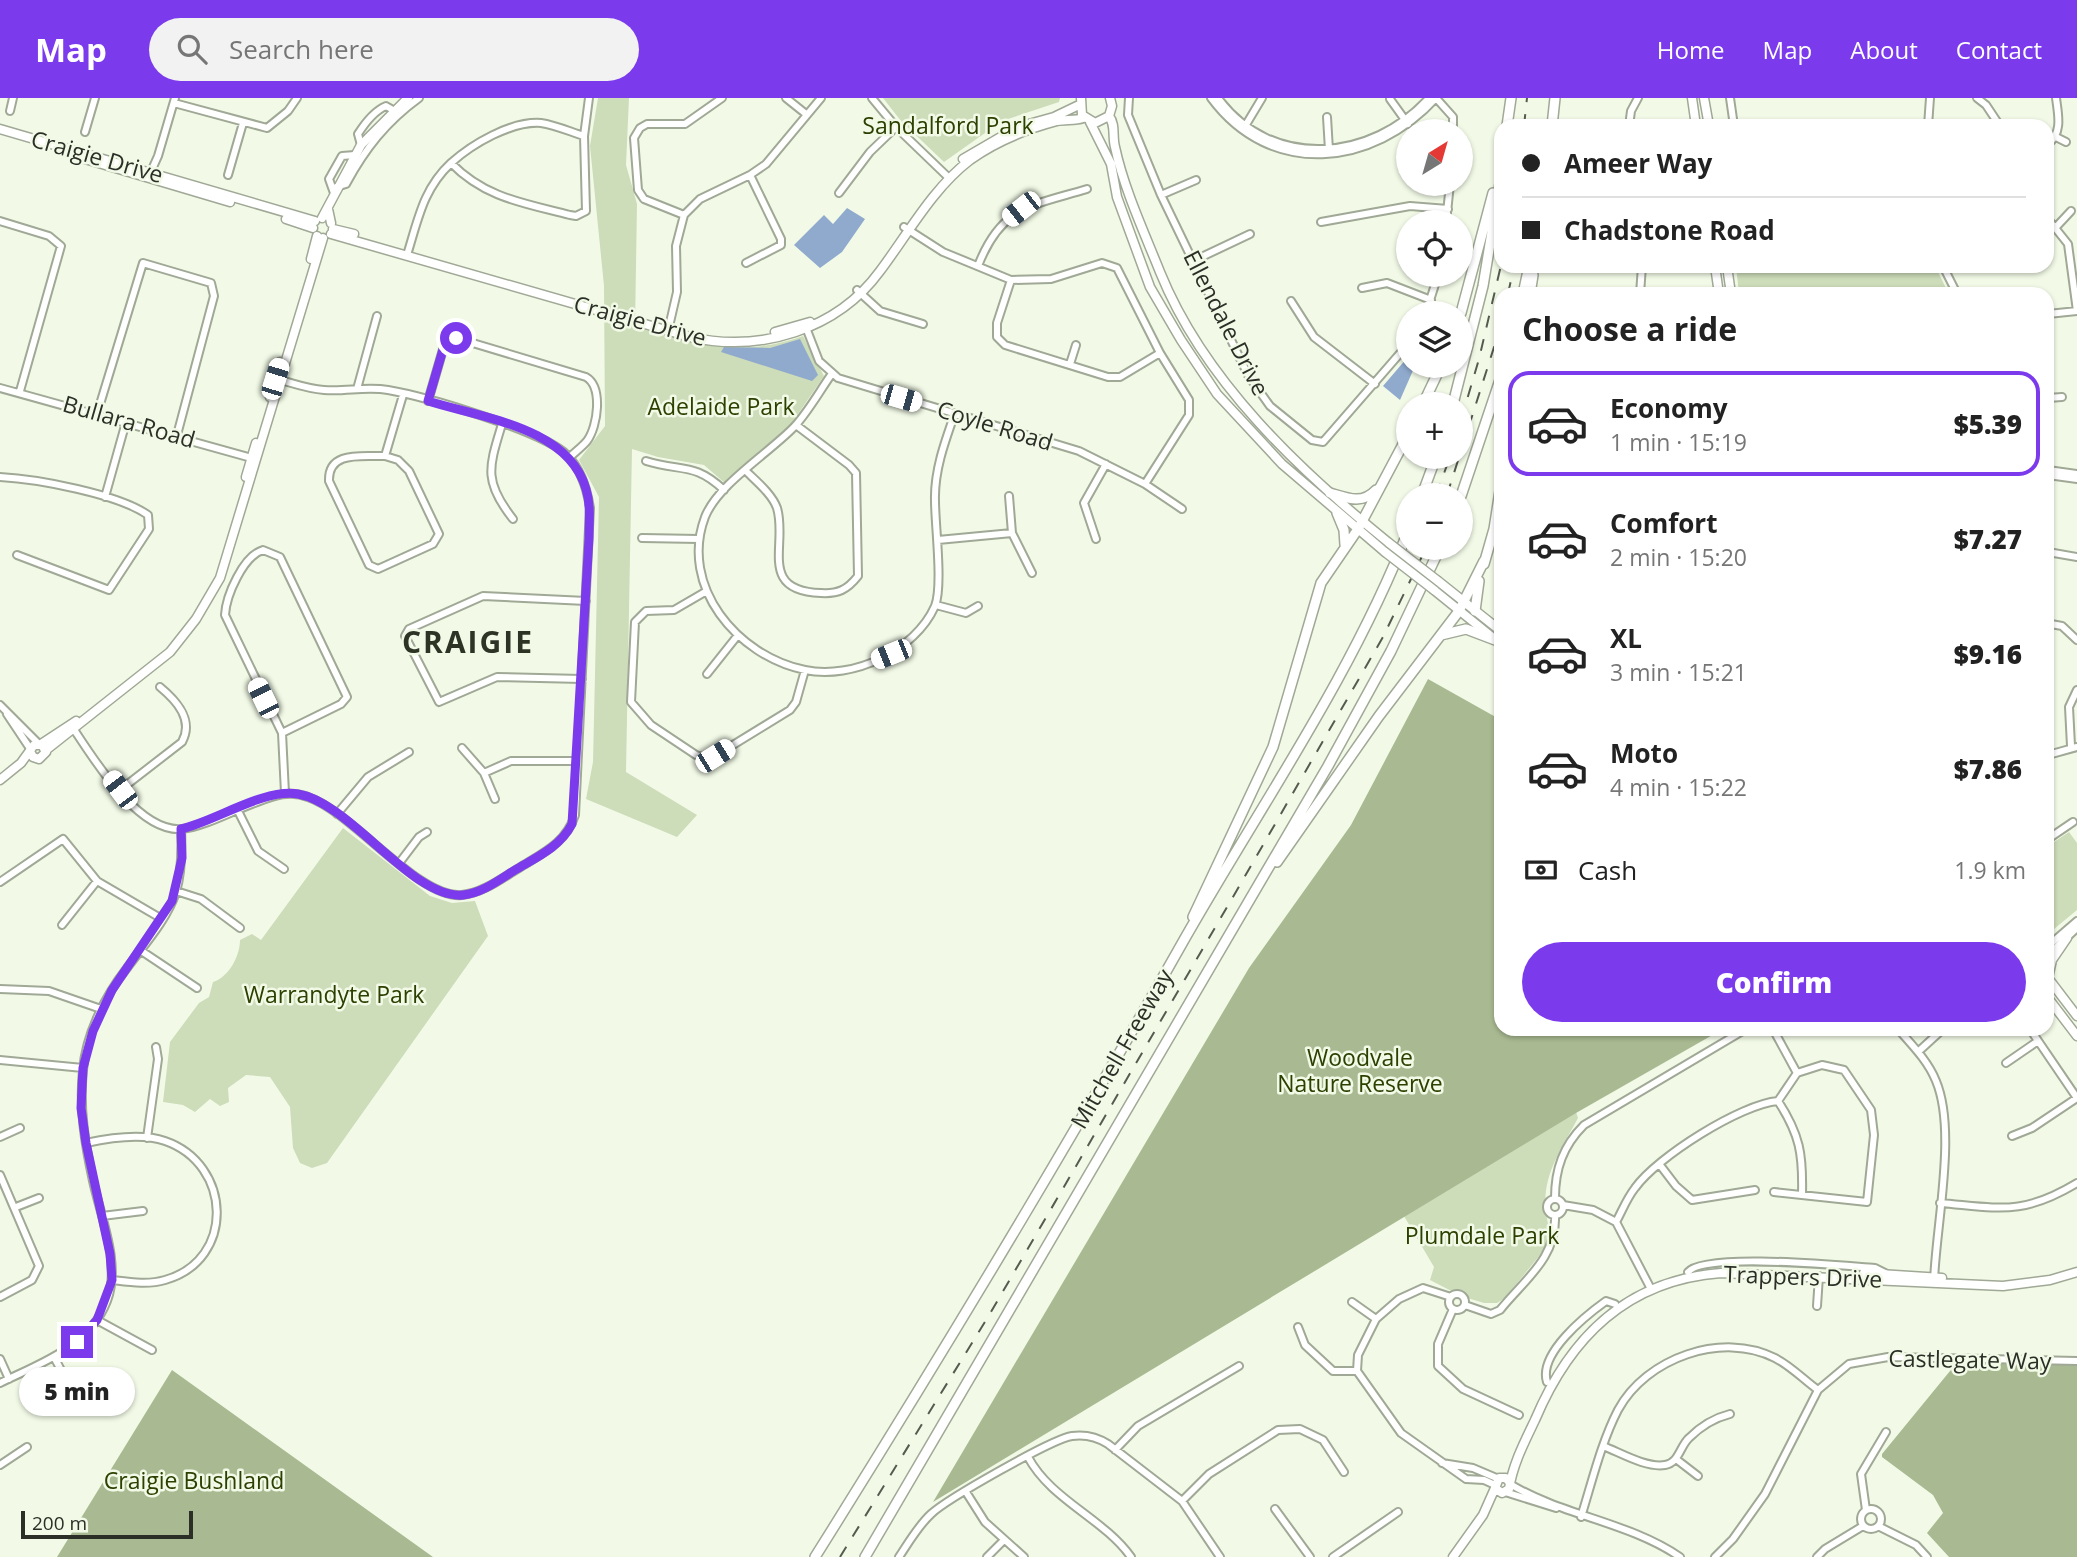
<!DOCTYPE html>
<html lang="en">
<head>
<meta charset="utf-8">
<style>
	:root { --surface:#fff; --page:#f2f2f2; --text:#222; --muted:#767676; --line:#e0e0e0; --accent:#7c3aed }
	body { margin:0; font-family:"Open Sans",sans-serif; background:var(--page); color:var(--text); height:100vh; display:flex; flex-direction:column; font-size:26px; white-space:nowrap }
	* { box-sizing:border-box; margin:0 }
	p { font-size:23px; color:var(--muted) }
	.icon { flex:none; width:38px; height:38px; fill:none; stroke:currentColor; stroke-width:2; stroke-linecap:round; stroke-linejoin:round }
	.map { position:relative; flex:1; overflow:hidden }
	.panel { position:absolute; left:1494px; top:189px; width:560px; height:749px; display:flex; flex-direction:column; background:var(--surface); border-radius:21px; box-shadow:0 2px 5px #0004 }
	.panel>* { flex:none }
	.guide { position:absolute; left:1494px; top:21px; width:560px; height:154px; border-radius:21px; box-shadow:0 2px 5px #0004; display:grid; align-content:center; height:154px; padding:0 28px; background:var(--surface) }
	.needle { width:46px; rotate:37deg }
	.tools { position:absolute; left:1396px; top:21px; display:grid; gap:14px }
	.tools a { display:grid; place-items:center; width:77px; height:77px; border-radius:50%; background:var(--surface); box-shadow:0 2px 5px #0004; font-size:35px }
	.scale { position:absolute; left:21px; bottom:18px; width:172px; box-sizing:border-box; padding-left:7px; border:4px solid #2b2f27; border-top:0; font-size:19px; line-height:24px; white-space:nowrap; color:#2b2f27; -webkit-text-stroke:5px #f2fae7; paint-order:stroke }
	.end { position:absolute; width:32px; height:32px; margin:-16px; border:9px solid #7c3aed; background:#fff; box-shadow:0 0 0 4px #fff }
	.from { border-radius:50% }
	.bubble { position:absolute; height:49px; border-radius:24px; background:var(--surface); box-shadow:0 2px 5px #0004; font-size:23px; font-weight:800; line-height:49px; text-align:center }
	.car { position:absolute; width:21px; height:42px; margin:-21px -10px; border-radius:9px; box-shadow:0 0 5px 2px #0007; background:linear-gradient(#fff 24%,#345 0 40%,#fff 0 76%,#345 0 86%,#fff 0) }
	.guide b { display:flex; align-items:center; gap:24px; height:66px; font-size:26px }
	.guide b+b { border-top:2px solid var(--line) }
	.guide i { width:18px; height:18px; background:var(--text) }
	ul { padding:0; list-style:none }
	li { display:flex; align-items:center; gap:21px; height:105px; margin:0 14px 10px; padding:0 14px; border:4px solid transparent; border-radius:21px }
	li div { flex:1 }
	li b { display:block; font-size:26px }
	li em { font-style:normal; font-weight:800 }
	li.active { border-color:var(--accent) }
	li>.icon { width:63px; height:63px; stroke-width:1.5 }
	h2 { padding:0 28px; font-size:32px; line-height:84px }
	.pay { display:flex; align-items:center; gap:18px; height:77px; padding:0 28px; font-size:26px }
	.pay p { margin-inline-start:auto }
	.action { display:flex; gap:14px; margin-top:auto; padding:14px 28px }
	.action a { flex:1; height:80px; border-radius:42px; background:var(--accent); color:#fff; font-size:28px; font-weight:800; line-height:80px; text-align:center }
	header { display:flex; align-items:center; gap:42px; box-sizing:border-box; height:98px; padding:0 35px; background:var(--accent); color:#fff }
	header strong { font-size:33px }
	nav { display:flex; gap:38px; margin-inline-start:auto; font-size:24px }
	.search { width:490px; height:63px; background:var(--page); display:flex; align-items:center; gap:18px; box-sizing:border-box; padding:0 24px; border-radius:38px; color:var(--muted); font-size:26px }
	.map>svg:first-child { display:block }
</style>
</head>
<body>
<header>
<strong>Map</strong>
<div class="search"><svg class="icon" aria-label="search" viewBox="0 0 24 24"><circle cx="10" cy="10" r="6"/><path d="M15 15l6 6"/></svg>Search here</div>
<nav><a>Home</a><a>Map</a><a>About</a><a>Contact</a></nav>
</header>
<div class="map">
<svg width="2077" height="1459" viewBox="0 0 2077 1459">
	<rect width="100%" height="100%" fill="#f2fae7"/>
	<!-- green -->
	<path fill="#cddcb9" d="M598,0H629L626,67L637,106L635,229C693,246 743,260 803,238L824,278L789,329L726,386L704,367L658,359L632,351L626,674L697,717L677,739L586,701L593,664L599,399L579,362L605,328L604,188L590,48Z
		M883,0H1060L1059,4L1002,23L944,64L901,23Z
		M1736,168H1935L1949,196H1739Z
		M343,730L430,798L452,805L475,803L488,838L327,1065L312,1070L300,1065L293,1050L290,1009L270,979L246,977L228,990L229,1004L220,1008L210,1001L195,1014L183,1007L163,1004L170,944L199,905L209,899L213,884C229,879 240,858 240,842L252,836L261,842Z
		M2069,734L2077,745V812L2048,836V748Z
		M1576,1014L1578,1020C1556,1061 1535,1087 1551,1136L1544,1152L1505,1200L1497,1205H1484L1461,1198L1430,1182L1434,1169L1404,1118Z"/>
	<!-- forest -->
	<path fill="#a9ba92" d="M1428,581L1501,622L1502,931H1723L1576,1015L933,1404L1249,870L1351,727Z
		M1959,1262L2077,1264V1459H1949L1927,1435L1943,1415L1933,1397L1882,1359V1356Z
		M172,1272L433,1459H57Z"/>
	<!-- water -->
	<path fill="#90aacd" d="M847,110L865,121L842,154L820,170L794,147L824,117L833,126Z
		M800,241L818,277L812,283L721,254L724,249L770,250Z
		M1407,260L1409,268H1415L1400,302L1383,288Z"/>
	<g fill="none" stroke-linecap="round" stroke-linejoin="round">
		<defs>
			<path id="minor" d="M786,0L806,16
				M872,0L896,29L949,80
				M1129,0L1128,17L1161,97L1248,277L1270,308L1312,342L1323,344L1409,245
				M1211,0C1271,81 1373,69 1436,0L1453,19V33
				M1218,0C1272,73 1372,63 1429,0
				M1730,0L1734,28
				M1977,0L1986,7L2000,28
				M1390,1L1408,26
				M174,5L267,30L288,13L297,0
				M10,13L13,0
				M1327,19L1329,52
				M1629,28L1631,13L1638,0
				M1928,28L1930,0
				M1244,30L1262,0
				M85,34L95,0
				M584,38L589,0
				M2056,39L2066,44
				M2048,46C2063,35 2058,16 2056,0
				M361,47L358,36C365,25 374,13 386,8L393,12
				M228,77L243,25
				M149,78L158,58L175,0
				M336,89L346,86C365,51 386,24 419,0
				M334,95L329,81L342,58L355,57
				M839,95L870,54L896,29
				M1161,97L1196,82
				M684,117L644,101L638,92L634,40L640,30L647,26H685L722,0
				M2048,121L2068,146L2077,213
				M0,123L49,138L61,148L20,293
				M1321,124L1410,108L1448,111
				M1446,124L1450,86
				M2057,128L2071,113
				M904,129L943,154L1011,182L1051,181L1102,165L1117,170L1160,255L1189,302V317L1145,386
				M407,157C418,122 423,91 451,65C485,100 524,105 570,117L576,118L586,113L584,38C571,34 555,27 541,25C511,23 472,46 451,65
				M1193,163L1250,136
				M746,165L781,147V141L750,77
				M978,168C1001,108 1031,108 1087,91
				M1943,168L1957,196
				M1011,182L997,225V239L1005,247L1108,279H1120L1160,255
				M1362,190L1387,185L1431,202
				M857,192L880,213L923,226
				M1640,196L1642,168
				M1291,203L1314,239L1375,286
				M1426,215L1438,177
				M2048,216L2077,213
				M805,227L819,263L838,280L1079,353L1145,386L1182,411
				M668,233L677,194L676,148L684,117L700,101L750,77L766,66L821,0
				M1070,266L1076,247
				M831,277C819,294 808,314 794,329C769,355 718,386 705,419C679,488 737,558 805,572C853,582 915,553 935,508C943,488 935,427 935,403C934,373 945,343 955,315
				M0,290L255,361
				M357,291L377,218
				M2048,300L2062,299
				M428,303L444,248L450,241L456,240L586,279C603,289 598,328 587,343C582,349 575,354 570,359
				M97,316L143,165L211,185L214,198L177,337
				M502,326C489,369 483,383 513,421
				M385,358C363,359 328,352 329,383L369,467L378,471L433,446L439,436L409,373L398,362L385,358L403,297
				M646,363C682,374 694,364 724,392
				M2048,372L2077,376
				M746,373C756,383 772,396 777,410C788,446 757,493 821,495C838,496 847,492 858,478L856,375L849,367L796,327
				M2048,377L2077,381
				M0,379C38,381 118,396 148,417L149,431L109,492L17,457
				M1009,398L1012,435L1032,475
				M105,399L126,324
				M642,440L699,441
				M1096,441L1084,405L1106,366
				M938,442L1012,435
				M2048,454L2077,459
				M705,494L674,512L646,513L635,524L631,604L651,627L696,657L706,660L715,658L790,612L796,604L805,572
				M936,507L966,515L978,508
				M2051,526L2062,528L2077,542
				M707,576L738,537
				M582,581L497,579L439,604L405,538L409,531L483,498L586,503
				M0,607L39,646
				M7,616L31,652
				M71,627C93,660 138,735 182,731C205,728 230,714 252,706C271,699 288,691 308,699C353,714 418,801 462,797C483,795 502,780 519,770C543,755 566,745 575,717L590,410C587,391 581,371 567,357C543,333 424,298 388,292C366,288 345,294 324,292C308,291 292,285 277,281
				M282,635L225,517C226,498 243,458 263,452L280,459L347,599L341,606L282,635L285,695
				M2071,648L2069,609L2077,592
				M462,650L484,675L495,701
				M2048,657L2077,649
				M484,675L511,663H577
				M120,692L182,644C194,622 177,603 160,589
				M237,711L258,753L284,771
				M337,716L368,679L409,654
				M2048,741L2073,724
				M400,764L419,739L427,734
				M0,784L63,741L97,783L162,821
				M176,793L201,801L240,830
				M62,827L97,783
				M2048,848L2077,823
				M140,852L197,890
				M2048,857L2077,830
				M0,891L49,893L101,911
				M1773,931L1797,975
				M1898,931C1912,947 1928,963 1936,983C1957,1033 1936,1127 1934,1183
				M1919,953L1943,931
				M0,962L83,970
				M2006,965L2038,943
				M1797,975L1778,1003C1800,1037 1803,1056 1802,1096
				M2012,1038L2032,1030L2077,1000L2030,931
				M0,1039L20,1030
				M147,1040L158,961L156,949
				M86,1045C109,1040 142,1035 165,1043C232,1066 236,1162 165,1182C148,1187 129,1184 112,1182
				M1660,1067L1676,1088L1692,1102L1755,1092
				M0,1077L39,1168L32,1182L0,1199
				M1774,1094L1867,1104L1874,1037L1871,1012L1844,972L1822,967L1797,975
				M1555,1100C1555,1071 1563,1048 1584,1027L1746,931
				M1547 1109a8 8 0 1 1 16 0a8 8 0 1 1-16 0Z
				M1940,1105C2000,1110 2022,1118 2077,1085
				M1563,1107L1593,1112L1616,1124L1651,1191
				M16,1109L39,1100
				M102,1118L143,1113
				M1616,1124C1622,1113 1627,1100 1635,1090C1657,1059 1741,1006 1778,1003
				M1688,1174C1704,1154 1844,1168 1875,1170L1887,1176
				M1449 1204a8 8 0 1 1 16 0a8 8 0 1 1-16 0Z
				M1451,1199L1423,1190L1399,1201L1376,1221L1358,1257L1357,1273L1401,1335L1466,1381L1484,1382L1495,1387
				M1352,1204L1376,1221
				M1465,1207L1491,1216L1500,1212C1525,1181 1557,1160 1555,1117
				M1817,1208L1819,1178
				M1453,1211L1438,1246V1268L1463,1291L1519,1317
				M97,1222L152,1252
				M1298,1229L1305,1247L1333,1273H1357
				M54,1259L69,1287L81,1292
				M0,1261L9,1281
				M1547,1284C1538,1256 1585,1218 1606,1203L1615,1206
				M0,1285C41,1265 89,1249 107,1203C121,1166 101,1120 93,1083C85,1046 79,1010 83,972C86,936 105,898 127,870C144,847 167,822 176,794C182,773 182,752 181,731
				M1603,1348C1621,1355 1646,1370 1665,1367C1679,1365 1680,1348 1689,1340C1701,1328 1714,1320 1730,1316
				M1115,1352L1138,1328L1239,1268
				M1028,1359C1051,1402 1103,1420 1131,1459
				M1676,1361L1698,1378
				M1442,1365L1473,1370L1499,1381
				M0,1367L27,1349
				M1510,1386C1563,1418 1629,1424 1680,1459
				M966,1394L985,1424L1024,1459
				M1505,1394L1556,1410
				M1182,1403L1209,1376L1278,1332L1300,1331L1323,1342L1344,1374
				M1275,1411L1310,1459
				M1861 1421a10 10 0 1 1 20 0a10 10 0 1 1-20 0Z
				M1866,1412L1861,1376L1886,1334
				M1581,1419C1592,1384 1601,1345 1618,1312C1646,1260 1722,1233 1775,1260C1791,1268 1804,1282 1818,1292
				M1878,1428L1916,1447L1927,1459
				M899,1459C909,1444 918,1428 931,1416C947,1401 1052,1341 1072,1338C1086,1336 1097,1339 1108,1346L1182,1403L1220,1459
				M987,1459L1003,1443
				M1333,1459L1398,1414
				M1715,1459L1733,1441L1765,1396L1818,1292L1849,1266L1888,1259L2077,1263
				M1817,1459L1825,1451L1863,1428"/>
			<path id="major" d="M1081,0L1082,17L1095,25L1109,18L1112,8L1110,0
				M1692,0L1696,28
				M1704,0L1709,28
				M1109,18C1116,27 1112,38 1115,49C1124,91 1144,134 1160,174C1204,283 1300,373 1389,445
				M1090,24L1111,66L1117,99L1150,189L1181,242L1217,296L1282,366L1385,454
				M0,31L315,123
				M85,61L230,104
				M963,61L1018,29L1054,19L1079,7
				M328,111L331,125
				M322,120L361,47L408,0
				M286,121L313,130
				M333,131L354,136
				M331,136L690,239C760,255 837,232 880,173C908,136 932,91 970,62C995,44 1027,31 1057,23C1066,21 1075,23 1083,20
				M311,161L317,138
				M1715,168L1719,196
				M1727,168L1731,196
				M775,234L810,224
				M270,299L280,264
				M246,379L256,345
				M1438,483L1502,534
				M1434,492L1502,547
				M41,646L76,623
				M46,652L170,554L196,521L220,480L323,140
				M0,682L21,665L34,647H42L46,654L39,661L33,659L30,653
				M2048,880L2077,918
				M2048,880L2052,862L2067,840
				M2048,900L2077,938
				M1864,1175L1942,1180
				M1510,1385L1506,1380H1499L1495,1390L1502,1395L1509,1391C1513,1366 1524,1345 1535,1322C1570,1239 1627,1182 1721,1175L2003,1188L2050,1182L2077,1174
				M1453,1459L1483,1417L1495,1390"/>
			<path id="highway" d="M1507,28L1511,0
				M1552,28L1555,0
				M1523,196L1529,168
				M1530,196L1533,177
				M1461,215L1493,95
				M1423,306L1441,268
				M1453,306L1483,188L1502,74
				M1330,395C1347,400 1362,407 1376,392
				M1422,397L1436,359
				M1461,398L1502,276
				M1337,415L1344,432L1345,447
				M1484,466L1494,431L1502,380
				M1475,513L1479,483
				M1441,537L1466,531L1495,542
				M1277,764L1379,618L1459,513L1484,463
				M1193,819L1273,649L1321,485L1358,431L1409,335
				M815,1459C941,1258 1063,1056 1180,849C1258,711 1351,580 1409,431
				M865,1459L1328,668L1391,553L1440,450"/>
		</defs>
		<!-- minor casing -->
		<use href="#minor" stroke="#a0a896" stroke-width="10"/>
		<!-- major casing -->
		<use href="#major" stroke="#a0a896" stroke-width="11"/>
		<!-- highway casing -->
		<use href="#highway" stroke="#a0a896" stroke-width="12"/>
		<!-- minor -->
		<use href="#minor" stroke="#fff" stroke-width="6"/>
		<!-- major -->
		<use href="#major" stroke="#fff" stroke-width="8"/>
		<!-- highway -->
		<use href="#highway" stroke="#fff" stroke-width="9"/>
		<!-- rail -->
		<path stroke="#565b50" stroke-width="2" stroke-dasharray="12 12" stroke-linecap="butt" d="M1524,28L1527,0
			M1508,196L1514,168
			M1461,322L1479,261L1502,163
			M1436,397L1450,359
			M1447,397L1502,224
			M840,1459L988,1219L1237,792L1383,539L1426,450"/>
		<defs>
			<path id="major-bridge" d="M1389,445L1438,483
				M1385,454L1434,492"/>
		</defs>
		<!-- major-bridge casing -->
		<use href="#major-bridge" stroke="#a0a896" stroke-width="11" stroke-linecap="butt"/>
		<!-- major-bridge -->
		<use href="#major-bridge" stroke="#fff" stroke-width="8"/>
	</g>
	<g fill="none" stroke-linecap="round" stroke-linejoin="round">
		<!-- route -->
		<path stroke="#7c3aed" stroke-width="9" d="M77,1244L97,1222L112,1182L110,1156L86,1045L81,1010L83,970L93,933L112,892L172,803L182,760L181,731C216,723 264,690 298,696C351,705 413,802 463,797C482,795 499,782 515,772C537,759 560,749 572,726L589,440C589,423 591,407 586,391C568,329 482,320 428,303L444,248L450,241L456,240"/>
	</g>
	<g text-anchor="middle" stroke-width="5" stroke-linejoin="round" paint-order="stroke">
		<!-- park labels -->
		<g font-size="23" fill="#2c4000" stroke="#f2fae7">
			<text x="948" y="36">Sandalford Park</text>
			<text x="721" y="317">Adelaide Park</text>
			<text x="334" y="905">Warrandyte Park</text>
			<text x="1360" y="968">Woodvale<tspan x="1360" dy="26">Nature Reserve</tspan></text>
			<text x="1482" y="1146">Plumdale Park</text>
			<text x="194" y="1391">Craigie Bushland</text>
		</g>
		<!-- street labels -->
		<g font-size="23" fill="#2b2f27" stroke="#f2fae7">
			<text transform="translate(97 59) rotate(16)" y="8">Craigie Drive</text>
			<text transform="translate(640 223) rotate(15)" y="8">Craigie Drive</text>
			<text transform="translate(1226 225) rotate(63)" y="8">Ellendale Drive</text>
			<text transform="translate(129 324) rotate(16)" y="8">Bullara Road</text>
			<text transform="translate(995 328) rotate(17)" y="8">Coyle Road</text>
			<text transform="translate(1122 951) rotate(-60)" y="8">Mitchell Freeway</text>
			<text transform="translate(1803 1179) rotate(2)" y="8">Trappers Drive</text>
			<text transform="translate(1970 1262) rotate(1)" y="8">Castlegate Way</text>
		</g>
		<!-- district labels -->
		<g font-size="30" font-weight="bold" letter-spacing="2" fill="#2e3425" stroke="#f2fae7">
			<text x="468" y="555">CRAIGIE</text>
		</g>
	</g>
</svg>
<div class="tools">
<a><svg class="needle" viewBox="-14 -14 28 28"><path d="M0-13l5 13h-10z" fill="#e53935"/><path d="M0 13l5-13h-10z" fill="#767676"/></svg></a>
<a><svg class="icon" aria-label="locate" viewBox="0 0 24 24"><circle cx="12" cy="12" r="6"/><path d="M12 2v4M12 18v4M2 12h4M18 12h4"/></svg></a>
<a><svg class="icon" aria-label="layers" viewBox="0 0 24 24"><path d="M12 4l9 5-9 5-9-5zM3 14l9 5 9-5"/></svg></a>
<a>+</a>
<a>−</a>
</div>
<div class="scale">200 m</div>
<i class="end from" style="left:456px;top:240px"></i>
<i class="end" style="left:77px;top:1244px"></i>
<div class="bubble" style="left:19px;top:1269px;width:116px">5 min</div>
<i class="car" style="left:1021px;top:111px;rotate:232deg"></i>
<i class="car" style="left:275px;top:281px;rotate:17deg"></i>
<i class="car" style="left:901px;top:300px;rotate:106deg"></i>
<i class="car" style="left:891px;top:556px;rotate:248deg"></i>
<i class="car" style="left:263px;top:600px;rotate:334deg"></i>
<i class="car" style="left:715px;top:658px;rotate:58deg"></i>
<i class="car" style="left:120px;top:692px;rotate:323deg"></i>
<div class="guide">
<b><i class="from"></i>Ameer Way</b>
<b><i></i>Chadstone Road</b>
</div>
<section class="panel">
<h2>Choose a ride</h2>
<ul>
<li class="active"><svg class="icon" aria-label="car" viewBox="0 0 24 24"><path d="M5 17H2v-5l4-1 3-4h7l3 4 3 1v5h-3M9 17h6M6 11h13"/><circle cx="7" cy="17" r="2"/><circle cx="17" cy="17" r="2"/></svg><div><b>Economy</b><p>1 min · 15:19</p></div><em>$5.39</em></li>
<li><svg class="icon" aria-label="car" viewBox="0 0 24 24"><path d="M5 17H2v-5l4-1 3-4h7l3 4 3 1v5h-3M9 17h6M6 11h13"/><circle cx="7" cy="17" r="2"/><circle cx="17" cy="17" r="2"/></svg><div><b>Comfort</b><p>2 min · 15:20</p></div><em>$7.27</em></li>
<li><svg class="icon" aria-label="car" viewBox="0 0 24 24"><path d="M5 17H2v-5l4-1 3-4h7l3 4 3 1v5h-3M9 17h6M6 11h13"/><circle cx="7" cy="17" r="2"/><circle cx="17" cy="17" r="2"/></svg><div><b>XL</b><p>3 min · 15:21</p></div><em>$9.16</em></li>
<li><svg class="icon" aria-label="car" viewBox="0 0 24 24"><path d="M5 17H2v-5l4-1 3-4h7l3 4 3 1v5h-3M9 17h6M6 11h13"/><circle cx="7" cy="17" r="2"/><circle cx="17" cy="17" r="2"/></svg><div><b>Moto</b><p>4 min · 15:22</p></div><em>$7.86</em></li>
</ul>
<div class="pay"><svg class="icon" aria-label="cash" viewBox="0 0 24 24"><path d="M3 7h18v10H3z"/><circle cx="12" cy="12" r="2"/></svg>Cash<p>1.9 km</p></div>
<div class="action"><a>Confirm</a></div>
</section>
</div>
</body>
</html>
